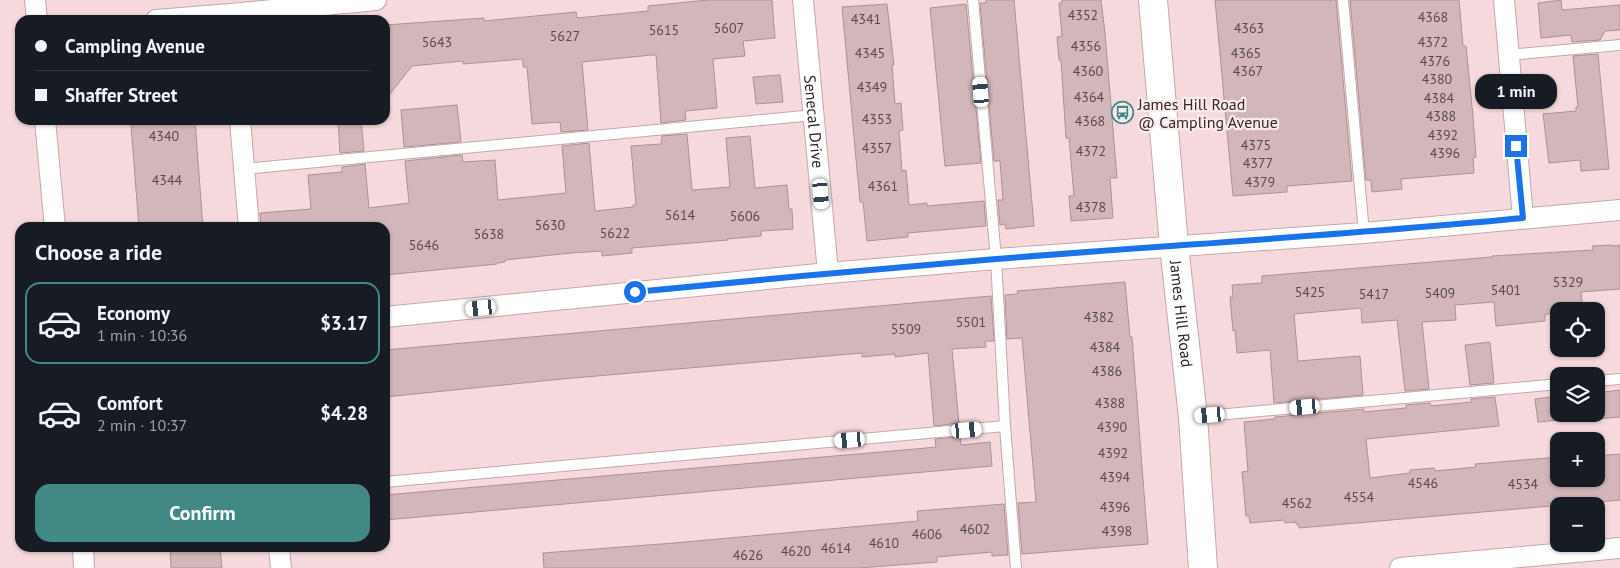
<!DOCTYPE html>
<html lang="en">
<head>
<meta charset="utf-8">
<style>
	:root { --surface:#171b24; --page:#242831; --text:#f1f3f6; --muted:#9ea1a6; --line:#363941; --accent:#428986 }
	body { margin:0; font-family:"PT Sans",sans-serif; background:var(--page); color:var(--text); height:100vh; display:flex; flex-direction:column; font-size:19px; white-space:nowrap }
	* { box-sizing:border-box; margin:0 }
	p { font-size:16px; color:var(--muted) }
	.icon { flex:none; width:28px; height:28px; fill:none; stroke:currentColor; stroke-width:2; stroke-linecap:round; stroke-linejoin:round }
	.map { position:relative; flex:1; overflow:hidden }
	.details { position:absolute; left:15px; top:222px; width:375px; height:330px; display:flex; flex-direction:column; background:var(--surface); border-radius:15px; box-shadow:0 1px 4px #0004 }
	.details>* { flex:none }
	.guide { position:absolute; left:15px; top:15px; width:375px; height:110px; border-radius:15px; box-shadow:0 1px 4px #0004; display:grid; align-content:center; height:110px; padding:0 20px; background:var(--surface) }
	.controls { position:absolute; left:1550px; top:302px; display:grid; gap:10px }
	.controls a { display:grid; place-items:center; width:55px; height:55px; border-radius:10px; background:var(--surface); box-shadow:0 1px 4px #0004; font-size:25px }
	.end { position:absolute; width:22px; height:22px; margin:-11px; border:6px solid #1a73e8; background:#fff; box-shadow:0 0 0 2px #fff }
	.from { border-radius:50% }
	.bubble { position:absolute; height:35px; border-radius:15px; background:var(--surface); box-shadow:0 1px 4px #0004; font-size:16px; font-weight:800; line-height:35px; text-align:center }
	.car { position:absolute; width:15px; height:30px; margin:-15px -8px; border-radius:6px; box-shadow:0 0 4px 1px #0007; background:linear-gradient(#fff 24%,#345 0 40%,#fff 0 76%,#345 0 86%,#fff 0) }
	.guide b { display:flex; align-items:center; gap:18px; height:48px; font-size:19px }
	.guide b+b { border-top:1px solid var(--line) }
	.guide i { width:12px; height:12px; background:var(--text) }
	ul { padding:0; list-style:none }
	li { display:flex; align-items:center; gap:15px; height:82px; margin:0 10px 8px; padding:0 10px; border:2px solid transparent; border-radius:15px }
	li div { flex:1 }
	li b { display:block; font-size:19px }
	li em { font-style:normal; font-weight:800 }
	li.current { border-color:var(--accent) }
	li>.icon { width:45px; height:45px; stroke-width:1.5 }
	h2 { padding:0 20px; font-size:22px; line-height:60px }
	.primary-button { display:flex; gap:10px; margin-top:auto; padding:10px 20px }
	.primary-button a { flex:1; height:58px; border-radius:15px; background:var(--accent); color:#fff; font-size:20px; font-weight:800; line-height:58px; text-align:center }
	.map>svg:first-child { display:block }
</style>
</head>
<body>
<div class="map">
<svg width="1620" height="568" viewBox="0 0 1620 568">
	<rect width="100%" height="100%" fill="#f6d9dc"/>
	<!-- building -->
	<path fill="#d2b6b9" stroke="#ac9194" d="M708,0H772L775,38L743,41L745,56L713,59L717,108L685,111L686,120L661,123L656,55H652L582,62L588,130L561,132L560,122L532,124L527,67H523V59L463,64V61L412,66L385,100V25L484,18V21L576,12L577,18L648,11V6Z
		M986,0H1014L1034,226L1006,229L1005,224L1000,225L998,200H1003L1000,161H994L980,3H986Z
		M1062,0H1101L1105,33L1117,178H1110L1113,218L1071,221L1069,196H1074L1069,138H1066L1061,60H1059L1057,37L1062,36L1059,3H1062Z
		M1215,0H1336L1352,181L1287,186V192L1233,196Z
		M1350,0H1459L1463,46H1466L1473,116L1476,157L1473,158L1474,173L1401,179L1402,189L1372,192L1371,180H1366Z
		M1561,0L1562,10L1620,5V30L1605,31L1600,40L1572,42L1571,35L1541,38L1538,3Z
		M887,4L894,65H892L895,104L901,103L903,130L899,131L902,171L906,170L909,205L927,203V206L984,201L986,226L908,233V237L867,241L863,202H860L842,7Z
		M966,4L981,163L945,166L930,8Z
		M1598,54L1609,169L1581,171L1580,160L1549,163L1543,114L1576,111V107H1578L1573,56Z
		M780,75L783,102L756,104L753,77Z
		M457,105L461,142L404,147L401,110Z
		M195,120L203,228H139L131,125Z
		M338,120H361L364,151L340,153Z
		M687,134L692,190L730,187L726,138L750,136L755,188L787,185L789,209H792L793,229L761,231V236L727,239L728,240L632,248V253L602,256V251L571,253L505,260V262L497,263V264L385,275V228H261L260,213L311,209L308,175L342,172V167L365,164L369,208L409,203L405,161L462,155L463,162L495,160L498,200L566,193L562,146L589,143L595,211L633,207V205H636L631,146L661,144L662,136Z
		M1612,245V246L1620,245V289L1581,292L1583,310L1559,311L1553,312L1554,314H1545V321L1496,326L1494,302L1455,305L1456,320L1422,322L1429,389L1405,391L1397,320L1362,323L1361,308L1294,314L1298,361L1360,356L1363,395L1274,403L1270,350L1237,353L1235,330L1233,331L1230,297H1233L1232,285L1262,283V276L1492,257V256L1593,250L1592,246Z
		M1125,282L1130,337H1132L1148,544L1022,554L1018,503L1036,502L1022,338L1007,339L1005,295L1018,294L1017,291Z
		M991,296L994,341H985L986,347L952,349L959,423L934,426L928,353L895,357V354L862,357V353L562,379L385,397V350Z
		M1490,342L1494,383L1470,385L1465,345Z
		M1620,390V417L1586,420L1592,414H1596V393Z
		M1559,396V420L1538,422L1535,399Z
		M1495,397L1499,426L1366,439L1370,478L1410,473V470L1434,468L1435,471L1476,467L1475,464L1559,457V479H1596V456L1620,454V500L1299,528L1298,524H1296V522L1285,523L1284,520L1250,523L1249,516H1246L1242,472L1248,471L1244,422L1275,419V417L1364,409V412L1406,408V405L1430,403L1431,406L1472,402L1471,399Z
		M960,437L961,445L990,442L992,466L385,520V495L915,449L936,447L935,439Z
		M1004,504L1008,555L992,556V552L937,557V562L859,568H544L543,553L674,543L918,521L917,511Z
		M170,548H220L222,568H171Z"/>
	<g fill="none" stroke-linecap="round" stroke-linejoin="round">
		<defs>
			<path id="lane" d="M973,0L996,259L1005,426L1016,568
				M1343,0L1364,233
				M1508,55L1620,45
				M244,169L814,115
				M1596,381L1620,379
				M1194,417L1559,384
				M385,482L1005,426"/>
			<g id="street">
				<path d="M35,0L37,20"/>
				<path id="s1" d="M803,0L828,273"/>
				<path d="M1504,0L1523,218"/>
				<path d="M156,20L231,14L376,0"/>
				<path d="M45,120L55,228"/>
				<path d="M240,120L249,228"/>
				<path d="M385,317L828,273L996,259L1364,233L1620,210"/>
				<path d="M83,548L84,568"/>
				<path d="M279,548L281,568"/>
				<path d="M1400,568L1620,548"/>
			</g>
			<g id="secondary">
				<path id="s2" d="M1153,0L1174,246L1193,417L1203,568"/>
			</g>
		</defs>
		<!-- lane casing -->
		<use href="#lane" stroke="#c3a8aa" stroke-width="12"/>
		<!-- street casing -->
		<use href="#street" stroke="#c3a8aa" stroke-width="22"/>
		<!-- secondary casing -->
		<use href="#secondary" stroke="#c3a8aa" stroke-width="30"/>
		<!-- lane -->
		<use href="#lane" stroke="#fff" stroke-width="10"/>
		<!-- street -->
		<use href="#street" stroke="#fff" stroke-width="20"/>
		<!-- secondary -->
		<use href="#secondary" stroke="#fff" stroke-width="28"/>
	</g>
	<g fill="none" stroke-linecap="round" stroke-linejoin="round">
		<!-- route -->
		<path stroke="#1a73e8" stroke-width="6" d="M635,292C755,280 876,269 996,259C1172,245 1347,235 1523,218L1516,146"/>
	</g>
	<!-- icons -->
	<defs>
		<symbol id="bus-ring" viewBox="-11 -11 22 22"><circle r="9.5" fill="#fbeaeb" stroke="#428986" stroke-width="1.5"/><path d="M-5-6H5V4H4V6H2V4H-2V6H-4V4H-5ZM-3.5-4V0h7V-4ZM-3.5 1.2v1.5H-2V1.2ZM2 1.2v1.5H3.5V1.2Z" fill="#428986"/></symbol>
	</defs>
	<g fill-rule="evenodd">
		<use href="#bus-ring" x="1110" y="100" width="25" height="25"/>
	</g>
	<g text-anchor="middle" stroke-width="4.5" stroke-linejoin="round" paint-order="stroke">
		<!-- number labels -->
		<g font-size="14" fill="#594b4c">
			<text x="1083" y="20">4352</text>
			<text x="1433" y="22">4368</text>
			<text x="866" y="24">4341</text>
			<text x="729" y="33">5607</text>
			<text x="1249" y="33">4363</text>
			<text x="664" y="35">5615</text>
			<text x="565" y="41">5627</text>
			<text x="437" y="47">5643</text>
			<text x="1433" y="47">4372</text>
			<text x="1086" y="51">4356</text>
			<text x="870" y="58">4345</text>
			<text x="1246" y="58">4365</text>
			<text x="1435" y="66">4376</text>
			<text x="1088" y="76">4360</text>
			<text x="1248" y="76">4367</text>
			<text x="1437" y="84">4380</text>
			<text x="872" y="92">4349</text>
			<text x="1089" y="102">4364</text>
			<text x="1439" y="103">4384</text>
			<text x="1441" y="121">4388</text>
			<text x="877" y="124">4353</text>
			<text x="1090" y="126">4368</text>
			<text x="1443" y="140">4392</text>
			<text x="164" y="141">4340</text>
			<text x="1256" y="150">4375</text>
			<text x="877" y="153">4357</text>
			<text x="1091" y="156">4372</text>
			<text x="1445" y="158">4396</text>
			<text x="1258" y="168">4377</text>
			<text x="167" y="185">4344</text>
			<text x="1260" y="187">4379</text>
			<text x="883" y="191">4361</text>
			<text x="1091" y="212">4378</text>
			<text x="680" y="220">5614</text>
			<text x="745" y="221">5606</text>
			<text x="550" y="230">5630</text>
			<text x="615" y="238">5622</text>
			<text x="489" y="239">5638</text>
			<text x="424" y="250">5646</text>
			<text x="1568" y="287">5329</text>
			<text x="1506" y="295">5401</text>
			<text x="1310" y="297">5425</text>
			<text x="1440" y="298">5409</text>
			<text x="1374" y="299">5417</text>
			<text x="1099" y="322">4382</text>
			<text x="971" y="327">5501</text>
			<text x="906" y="334">5509</text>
			<text x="1105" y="352">4384</text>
			<text x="1107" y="376">4386</text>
			<text x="1110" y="408">4388</text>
			<text x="1112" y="432">4390</text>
			<text x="1113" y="458">4392</text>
			<text x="1115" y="482">4394</text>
			<text x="1423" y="488">4546</text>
			<text x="1523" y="489">4534</text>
			<text x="1359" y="502">4554</text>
			<text x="1297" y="508">4562</text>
			<text x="1115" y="512">4396</text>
			<text x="975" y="534">4602</text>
			<text x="1117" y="536">4398</text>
			<text x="927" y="539">4606</text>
			<text x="884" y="548">4610</text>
			<text x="836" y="553">4614</text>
			<text x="796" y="556">4620</text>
			<text x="748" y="560">4626</text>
		</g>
		<!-- poi labels -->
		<g font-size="16" fill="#312728" stroke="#fbeaeb" text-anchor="start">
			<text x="1138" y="110">James Hill Road<tspan x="1138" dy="18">@ Campling Avenue</tspan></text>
		</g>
		<!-- street labels -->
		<g font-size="16" fill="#312728" stroke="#fbeaeb">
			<text dy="6" stroke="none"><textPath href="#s1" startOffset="122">Senecal Drive</textPath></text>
			<text dy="6" stroke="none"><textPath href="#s2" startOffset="315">James Hill Road</textPath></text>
		</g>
	</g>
</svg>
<div class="controls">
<a><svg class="icon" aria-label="locate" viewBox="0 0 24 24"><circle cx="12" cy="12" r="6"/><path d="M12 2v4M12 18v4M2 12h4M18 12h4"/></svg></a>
<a><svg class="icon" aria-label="layers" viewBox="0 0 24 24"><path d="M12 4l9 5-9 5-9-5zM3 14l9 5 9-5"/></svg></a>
<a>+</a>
<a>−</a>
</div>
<i class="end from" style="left:635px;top:292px"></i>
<i class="end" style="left:1516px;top:146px"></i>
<div class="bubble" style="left:1475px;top:74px;width:82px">1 min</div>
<i class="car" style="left:981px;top:92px;rotate:355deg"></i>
<i class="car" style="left:821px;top:194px;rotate:175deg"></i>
<i class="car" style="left:481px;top:308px;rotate:264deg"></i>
<i class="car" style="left:1305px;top:407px;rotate:265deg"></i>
<i class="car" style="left:1210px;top:415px;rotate:265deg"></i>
<i class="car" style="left:967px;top:430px;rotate:85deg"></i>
<i class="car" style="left:850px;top:440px;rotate:265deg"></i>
<div class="guide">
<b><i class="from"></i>Campling Avenue</b>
<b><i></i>Shaffer Street</b>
</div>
<section class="details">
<h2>Choose a ride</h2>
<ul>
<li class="current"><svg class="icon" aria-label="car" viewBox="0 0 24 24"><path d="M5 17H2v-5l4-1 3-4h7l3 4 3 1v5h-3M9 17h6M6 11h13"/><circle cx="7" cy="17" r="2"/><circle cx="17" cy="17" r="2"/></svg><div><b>Economy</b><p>1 min · 10:36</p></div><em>$3.17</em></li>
<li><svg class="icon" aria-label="car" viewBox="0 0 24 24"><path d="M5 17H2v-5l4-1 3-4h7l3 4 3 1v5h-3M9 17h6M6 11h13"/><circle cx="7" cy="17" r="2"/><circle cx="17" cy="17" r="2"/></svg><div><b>Comfort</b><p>2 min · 10:37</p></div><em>$4.28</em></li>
</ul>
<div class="primary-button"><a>Confirm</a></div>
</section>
</div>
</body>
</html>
